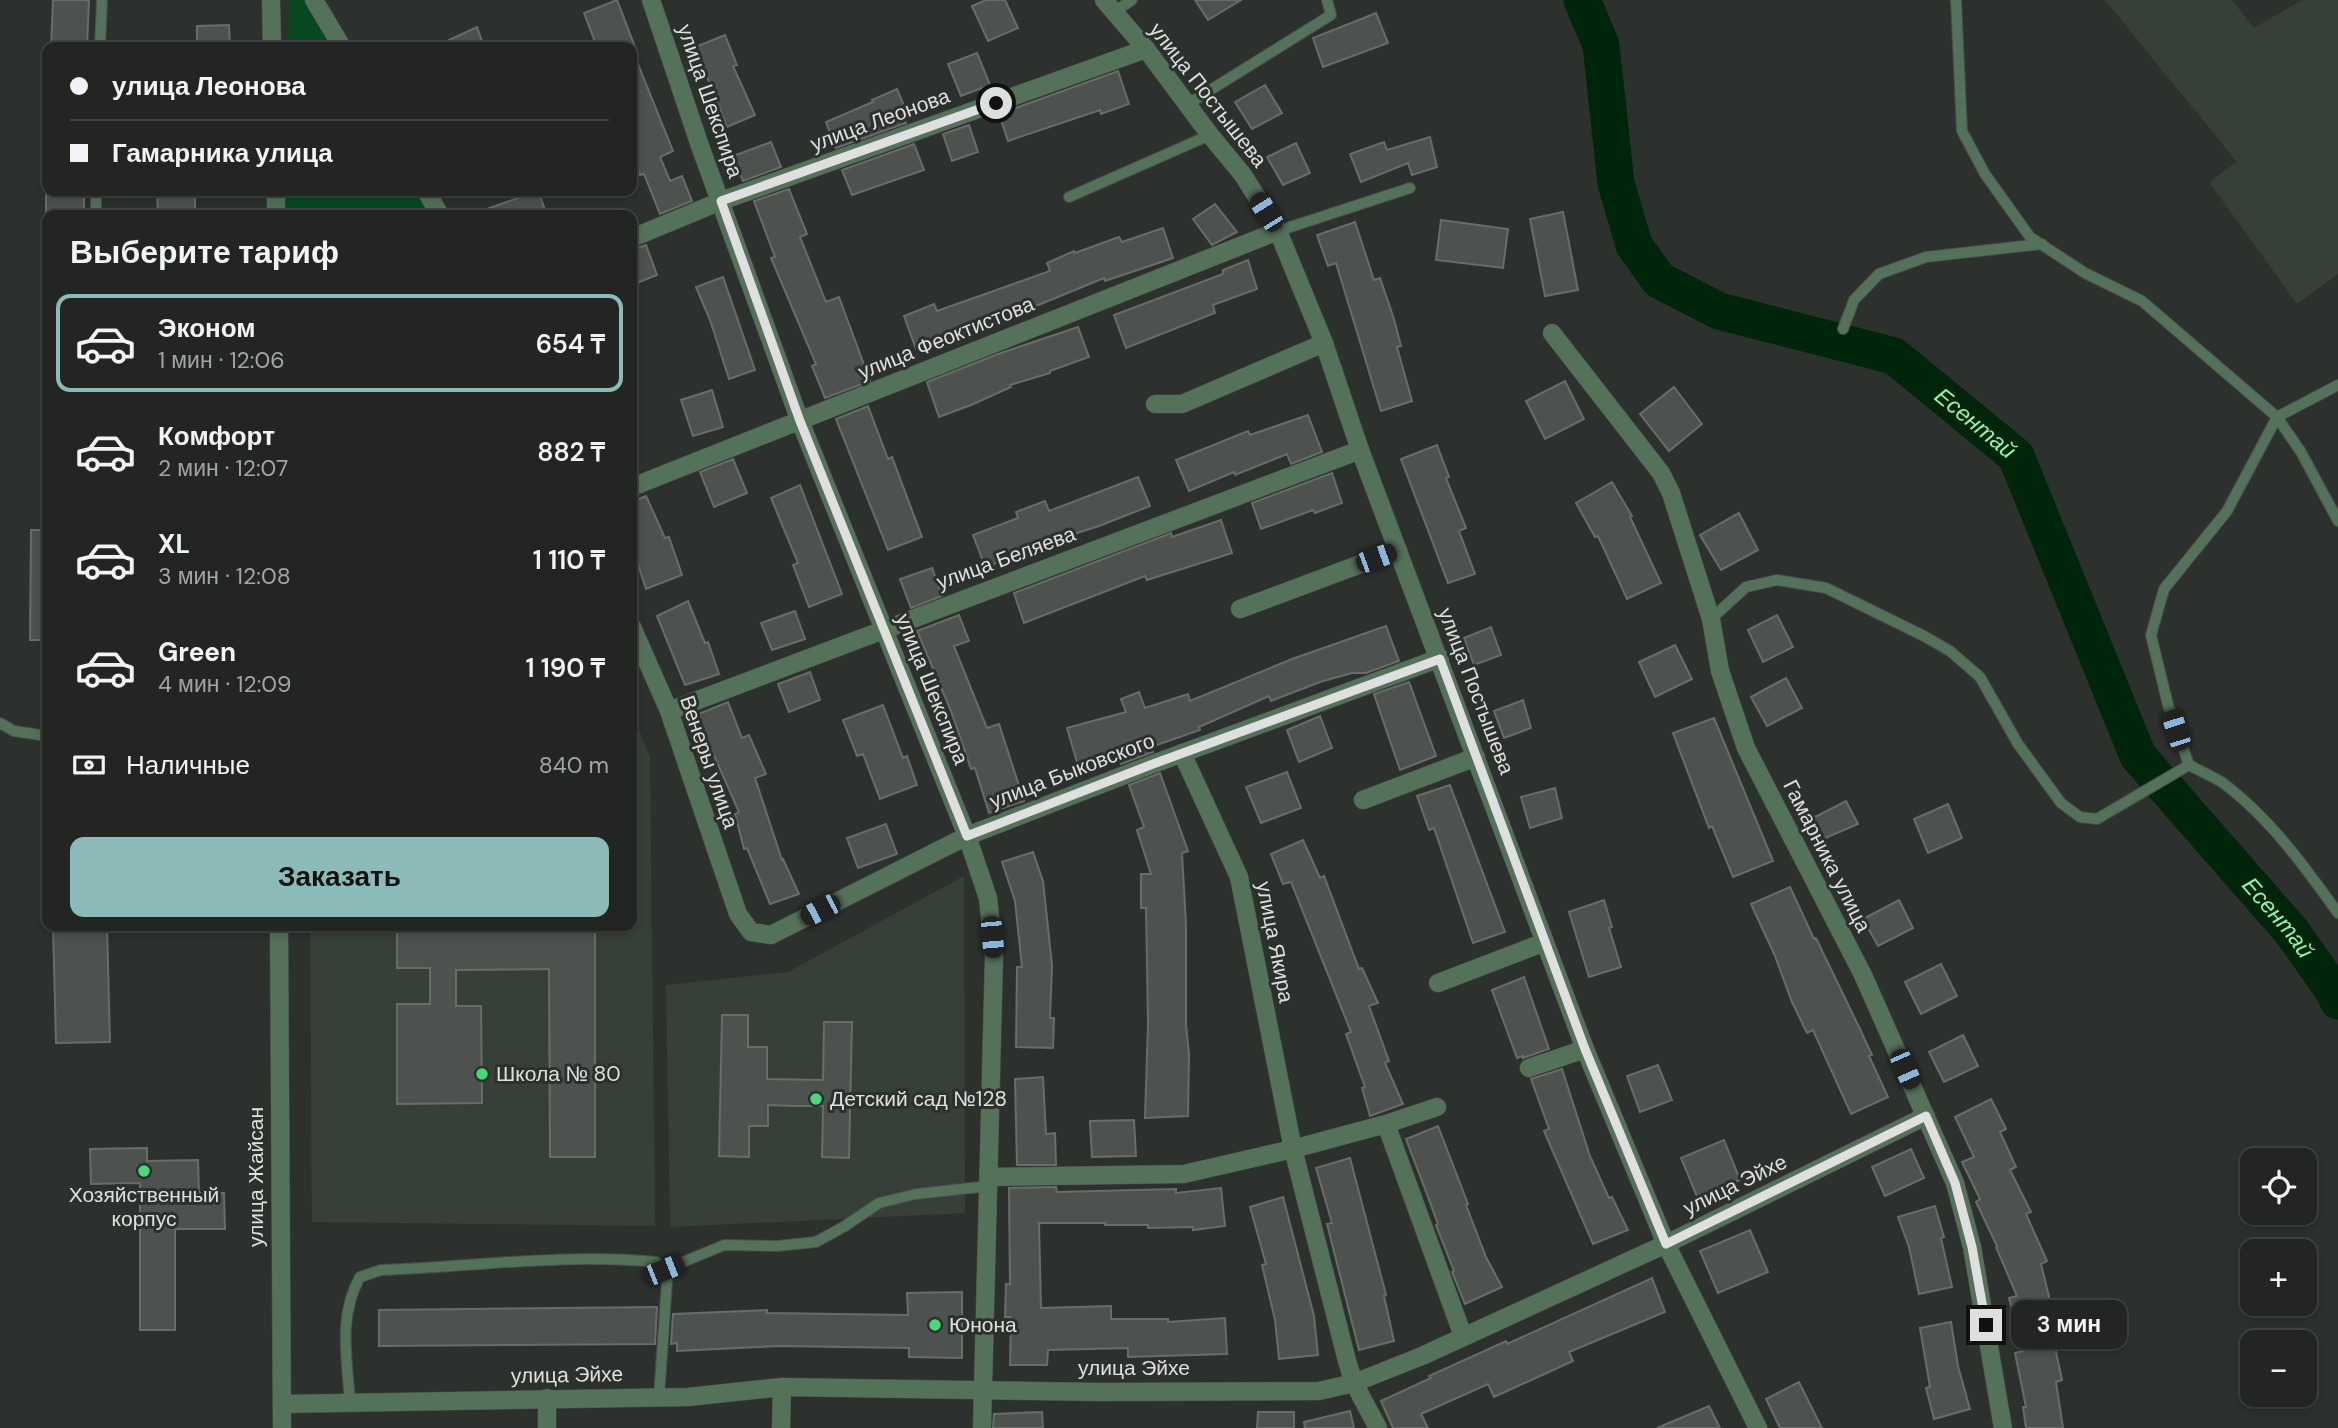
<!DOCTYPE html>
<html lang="ru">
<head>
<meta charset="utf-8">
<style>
	:root { --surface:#222522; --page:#2a2d2a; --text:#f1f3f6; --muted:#a2a5a5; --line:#3f4240; --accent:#8bbbb9 }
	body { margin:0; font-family:"DM Sans",sans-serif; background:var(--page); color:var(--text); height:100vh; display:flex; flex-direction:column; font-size:26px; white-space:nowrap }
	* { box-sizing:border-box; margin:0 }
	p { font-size:23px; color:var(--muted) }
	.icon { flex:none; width:38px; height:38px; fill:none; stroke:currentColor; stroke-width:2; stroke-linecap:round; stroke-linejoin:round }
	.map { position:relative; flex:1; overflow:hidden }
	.panel { position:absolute; left:42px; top:210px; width:595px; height:721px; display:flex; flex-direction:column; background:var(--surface); border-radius:14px; box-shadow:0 4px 10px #0003,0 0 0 2px var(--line) }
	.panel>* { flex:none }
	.top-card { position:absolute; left:42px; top:42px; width:595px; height:154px; border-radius:14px; box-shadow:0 4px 10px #0003,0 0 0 2px var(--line); display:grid; align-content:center; height:154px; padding:0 28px; background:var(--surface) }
	.tools { position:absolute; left:2240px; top:1148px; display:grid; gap:14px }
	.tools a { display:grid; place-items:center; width:77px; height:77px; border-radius:14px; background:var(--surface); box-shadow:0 4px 10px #0003,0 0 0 2px var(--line); font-size:35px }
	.end { position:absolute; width:32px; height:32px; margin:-16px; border:9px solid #dee0de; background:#111; box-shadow:0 0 0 4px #111 }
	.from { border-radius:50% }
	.bubble { position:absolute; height:49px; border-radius:14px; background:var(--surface); box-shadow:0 4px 10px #0003,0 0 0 2px var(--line); font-size:23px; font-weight:600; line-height:49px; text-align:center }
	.car { position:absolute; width:21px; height:42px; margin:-21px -10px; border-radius:9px; box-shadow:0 0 5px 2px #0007; background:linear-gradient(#222 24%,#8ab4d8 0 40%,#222 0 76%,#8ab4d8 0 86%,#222 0) }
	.top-card b { display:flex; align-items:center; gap:24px; height:66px; font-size:26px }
	.top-card b+b { border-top:2px solid var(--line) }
	.top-card i { width:18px; height:18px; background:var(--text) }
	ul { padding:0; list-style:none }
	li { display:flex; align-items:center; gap:21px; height:98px; margin:0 14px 10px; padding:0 14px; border:4px solid transparent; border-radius:14px }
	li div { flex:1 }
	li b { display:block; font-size:26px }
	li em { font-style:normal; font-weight:600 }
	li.selected { border-color:var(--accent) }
	li>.icon { width:63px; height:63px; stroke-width:1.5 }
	h2 { padding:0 28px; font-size:32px; line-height:84px }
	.pay { display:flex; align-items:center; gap:18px; height:77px; padding:0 28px; font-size:26px }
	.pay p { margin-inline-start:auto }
	.cta { display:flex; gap:14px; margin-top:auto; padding:14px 28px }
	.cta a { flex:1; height:80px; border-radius:14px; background:var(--accent); color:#111; font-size:28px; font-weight:600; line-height:80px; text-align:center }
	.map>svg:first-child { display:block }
</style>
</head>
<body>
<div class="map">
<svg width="2338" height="1428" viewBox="0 0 2338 1428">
	<rect width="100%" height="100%" fill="#2d312d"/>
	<!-- built -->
	<path fill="#363f38" d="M2105,0H2232L2254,28L2302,0H2338V274L2297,304L2209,182L2237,162Z
		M632,713L650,757L655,1226L312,1222L310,926H632Z
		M964,876L965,1213L670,1227L666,985L788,972Z"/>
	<!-- green -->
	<path fill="#064921" d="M290,0H313L340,47H288Z
		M283,191H421L435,215H282Z"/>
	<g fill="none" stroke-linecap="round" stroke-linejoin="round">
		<!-- river -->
		<path stroke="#00250a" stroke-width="37" id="s1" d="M1582,0L1601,45L1616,183L1634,245L1659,280L1719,311L1894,356L2016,456L2138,756L2292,932L2335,993L2338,1001"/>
	</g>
	<!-- building -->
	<path fill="#4e524f" stroke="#696d69" stroke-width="2" d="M53,0H89L87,47H51Z
		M617,0L635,47H597L584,13Z
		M986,0H1005L1018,28L988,41L972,6Z
		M1195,0H1241L1208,20Z
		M1376,13L1388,43L1323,67L1313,38Z
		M229,25L230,47H197V26Z
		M477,27L484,47H434Z
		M725,35L737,65L733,66L755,115L727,127L695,47Z
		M632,49L673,151L660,157L670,181L682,176L692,201L660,214L644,174L640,175L632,153Z
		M977,53L990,85L961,96L948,64Z
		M1118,71L1129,104L1101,114L1100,110L1008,141L999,114Z
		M1265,85L1282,113L1252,129L1235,102Z
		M897,89L909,117L904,119L906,123L836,148L826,122L873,102L872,100Z
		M969,125L978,152L952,161L943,134Z
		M1430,137L1437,167L1412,175L1408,163L1361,182L1350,154L1384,142L1387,150Z
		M771,142L781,167L743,181L733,156Z
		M1296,143L1310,173L1283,185L1267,157Z
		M914,144L924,170L852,195L842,170Z
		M789,189L807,234L800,237L826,302L839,297L870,381L825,398L812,366L816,364L771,258L775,257L754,201Z
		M46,191H84V215H46Z
		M157,191H195V215H158Z
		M538,191L547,215H476L475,213Z
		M1215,204L1237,232L1212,245L1193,219Z
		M1563,212L1578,290L1545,296L1530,219Z
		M1441,220L1508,229L1503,268L1436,260Z
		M1355,222L1374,280L1380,278L1394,319L1401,346L1397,347L1412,401L1381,411L1336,263L1328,266L1317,235Z
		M1163,228L1173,258L1105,281L1104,278L1031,308L916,349L904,316L934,304L937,311L1050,271L1047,263L1074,251L1075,253L1119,237L1122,242Z
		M646,245L657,275L632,285V250Z
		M1248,260L1257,289L1213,305L1215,313L1126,348L1114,315L1223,274V270Z
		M723,277L755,370L729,379L710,320L696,287Z
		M1078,327L1089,357L1050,371V373L1010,385L1011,387L971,405L939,417L927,382L998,354Z
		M1565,381L1584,419L1545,439L1526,401Z
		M1674,387L1702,424L1669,451L1640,414Z
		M712,390L723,427L693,436L681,400Z
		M868,406L888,459L892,457L922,537L888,550L836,419Z
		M1308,415L1322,452L1291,464L1287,454L1235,475L1234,472L1189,491L1176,460L1248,431L1250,435Z
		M1437,445L1449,477L1446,478L1466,528L1459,531L1475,574L1448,583L1401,459Z
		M733,459L747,493L714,507L700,472Z
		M1332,473L1342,503L1315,513L1313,510L1261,529L1252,503Z
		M1138,477L1150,506L1099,526L1018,552L1019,555L985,567L973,535L1018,518L1016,512L1045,501L1049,511Z
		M1612,482L1632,516L1630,517L1661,583L1627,599L1598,536L1595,537L1576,503Z
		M800,485L842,594L809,607L793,565L798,563L771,498Z
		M646,496L665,538L669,537L682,575L646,589L632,546V502Z
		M1739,513L1758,550L1721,570L1700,535Z
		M1221,520L1232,553L1147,580L1145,576L1024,623L1014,593L1171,533L1172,537Z
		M31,530H47V640H30Z
		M932,568L942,596L911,608L900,579Z
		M688,601L705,643L708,642L719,674L685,685L657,616Z
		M795,611L805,639L772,650L761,623Z
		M959,615L969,641L954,646L987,728L999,724L1024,801L989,813L975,768L971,769L951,711L917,631Z
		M1777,615L1793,647L1763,662L1748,630Z
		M1386,626L1399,661L1366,673H1352L1320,682L1271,701L1269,696L1199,727L1200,730L1151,747L1153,752L1121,764L1119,758L1079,769L1067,728L1126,712L1121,699L1139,692L1145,708L1188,694L1190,701L1292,659Z
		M1491,627L1501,655L1474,665L1464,638Z
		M1675,645L1692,679L1655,697L1639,662Z
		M810,672L820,700L789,712L778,684Z
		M1786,678L1802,708L1767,726L1751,697Z
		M1409,682L1436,756L1400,770L1374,694Z
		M1523,700L1531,728L1504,738L1494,711Z
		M728,702L742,738L749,735L766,774L755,778L782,860L783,859L799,894L770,904L747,848L744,849L735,814L739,812L696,715Z
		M883,705L903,758L907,756L917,785L880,799L863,754L857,756L843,720Z
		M1320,716L1332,748L1299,762L1287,730Z
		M1714,718L1773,861L1733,877L1712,826L1709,828L1673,733Z
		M1287,772L1301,808L1261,823L1246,787Z
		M1160,773L1188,851L1182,853L1186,924V1025L1189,1054L1188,1116L1145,1118L1148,1025L1147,961L1146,908H1141V874H1151L1137,830L1144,827L1129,785Z
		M1450,785L1505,932L1473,943L1434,828L1429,830L1417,796Z
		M1555,788L1562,818L1530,828L1521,797Z
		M1846,801L1858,824L1823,839L1813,818Z
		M1948,804L1962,838L1928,853L1914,819Z
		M886,824L897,854L858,868L847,838Z
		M1303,840L1320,878L1324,876L1359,969L1362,968L1378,1003L1369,1006L1389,1061L1385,1063L1403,1104L1370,1116L1362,1088L1365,1087L1346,1034L1351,1032L1291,882L1283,884L1271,854Z
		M1033,852L1043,881L1052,965L1050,1018H1054L1053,1048L1016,1047L1017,967H1022L1015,901L1002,862Z
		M1790,887L1814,939L1816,938L1858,1025L1872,1055L1869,1056L1888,1097L1851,1114L1813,1030L1807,1033L1792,1002L1775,956L1751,904Z
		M1604,900L1612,927L1609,928L1621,967L1589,977L1569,912Z
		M1899,900L1913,928L1878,946L1863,919Z
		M53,926H107L110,1042L56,1043Z
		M397,926H595V1157H550L549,969L456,970V1006H481L482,1103L397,1104V1004H430V968H397Z
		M1941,964L1957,996L1921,1014L1905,982Z
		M1524,977L1549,1049L1523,1058V1056L1517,1058L1492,990Z
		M722,1015H748V1047H767V1079L823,1080L824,1022H852L849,1158L822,1157L823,1106H794L768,1105V1126H749V1157L719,1156Z
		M1963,1035L1978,1066L1944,1082L1929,1052Z
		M1658,1065L1672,1100L1640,1112L1627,1076Z
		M1562,1069L1590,1156L1609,1198L1612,1197L1628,1230L1593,1244L1544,1131L1549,1129L1531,1079Z
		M1043,1077L1046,1134L1055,1133L1056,1165H1017L1015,1079Z
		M1991,1099L2006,1129L2000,1132L2016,1167L2010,1170L2031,1212L2026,1214L2047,1261L2041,1264L2055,1321L2050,1323L2062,1380L2056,1382L2063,1428H2026L2023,1407H2026L2015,1353L2023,1351L2009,1298L2017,1296L1996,1247L1997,1246L1976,1202L1980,1199L1962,1162L1974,1157L1955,1117Z
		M1134,1120L1136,1156L1092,1157L1090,1121Z
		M1438,1126L1468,1204L1466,1205L1486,1257L1502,1287L1465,1304L1452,1272L1454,1271L1436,1225L1438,1224L1425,1189L1406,1139Z
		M1724,1140L1740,1180L1698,1199L1681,1158Z
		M147,1148V1161L198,1160L199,1193H224L225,1229H175V1330H140V1183L91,1184L90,1149Z
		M1911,1149L1924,1178L1885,1196L1872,1167Z
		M1350,1158L1386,1295L1384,1296L1394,1341L1359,1350L1327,1224L1332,1223L1316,1168Z
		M1056,1187L1057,1192L1176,1189V1193L1221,1188L1225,1226L1193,1230V1227L1148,1228V1225H1105V1223H1039L1041,1308L1111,1306V1319H1168V1322L1225,1318L1227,1354L1128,1357V1348L1048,1350L1047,1365H1010L1011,1317H1005L1006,1284H1010L1009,1188Z
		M1283,1197L1314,1316L1318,1355L1279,1359L1275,1320L1262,1265L1266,1264L1250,1207Z
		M1935,1206L1944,1237L1941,1238L1952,1287L1919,1294L1909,1247L1898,1217Z
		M1750,1230L1768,1272L1718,1293L1700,1251Z
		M1652,1278L1665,1312L1569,1352L1573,1361L1494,1397L1488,1384L1421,1414L1428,1428H1393L1381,1401L1431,1378L1429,1376L1506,1341L1507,1344Z
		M962,1292V1358L909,1357V1348L779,1346L677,1351V1343L671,1344L673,1314L767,1310V1313L908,1315L907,1293Z
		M657,1307L655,1344L379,1346V1310Z
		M1951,1322L1958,1366L1970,1409L1934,1419L1926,1388L1930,1387L1920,1328Z
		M1799,1382L1822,1428H1780L1766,1399Z
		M1709,1406L1720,1428H1657Z
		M1350,1411L1354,1428H1305L1304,1422Z
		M1042,1412L1043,1428H993L994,1414Z
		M1258,1412H1294V1428H1257Z"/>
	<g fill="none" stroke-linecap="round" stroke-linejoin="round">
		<defs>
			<path id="service" d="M1956,0L1962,131L1985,174L2030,237L2085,273L2142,301L2277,417L2301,452L2338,521
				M1114,12L1132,0
				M100,47L102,0
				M1188,104L1331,15L1327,0
				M1069,197L1210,135
				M96,215V191
				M1278,231L1410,188
				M1843,329L1854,300L1879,274L1926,257L2042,244
				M2338,385L2277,417L2227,511L2164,589L2151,635L2168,705L2189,765C2200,771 2212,776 2223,783C2269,817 2305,867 2338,913
				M1711,619L1746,587L1777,580L1826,588L1924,636L1950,651L1980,677L2018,744L2061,803L2080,817L2097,819L2189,765
				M0,723L14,731L47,736
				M664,1270L724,1245L777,1246L816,1242L845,1226L879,1203L916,1194L989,1186
				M350,1402C347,1359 338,1316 360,1277L381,1270C472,1267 565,1253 656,1262L664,1270L667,1281L659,1397"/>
			<path id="minor" d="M314,0L342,47
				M651,0L700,146L800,421L967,836L988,898L994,956L982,1428
				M426,191L440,215
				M632,238L721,201L1146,49
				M1552,333L1661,473L1671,493L1711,619L1720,671L1746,748L1863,975L1955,1183L1972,1247L2003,1428
				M1155,404H1182L1324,343
				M632,487L1278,231
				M1240,609L1398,550
				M632,627L669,711L738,914L751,932L771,935L967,836L1153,764L1440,658
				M669,711L1360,450
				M1182,753L1239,877L1293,1149L1347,1361L1354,1383L1378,1428
				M1363,800L1476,757
				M1438,983L1545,942
				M1529,1068L1585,1049
				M1386,1124L1437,1107
				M990,1177L1184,1174L1293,1149L1386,1124L1463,1336
				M1666,1244L1926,1116
				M547,1428V1398
				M781,1428L782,1387"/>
			<path id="tertiary" d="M271,0L272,47
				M1104,0L1146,49L1210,135L1243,175L1278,231L1324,343L1360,450L1585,1049L1666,1244L1758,1428
				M276,215V191
				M279,926L282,1428
				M282,1404L688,1397L782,1387L1102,1392L1319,1391L1354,1383L1422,1356L1666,1244"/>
		</defs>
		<!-- service casing -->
		<use href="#service" stroke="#494d49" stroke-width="12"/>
		<!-- minor casing -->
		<use href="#minor" stroke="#494d49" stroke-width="19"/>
		<!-- tertiary casing -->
		<use href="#tertiary" stroke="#494d49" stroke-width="19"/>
		<!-- service -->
		<use href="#service" stroke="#54715a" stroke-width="10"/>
		<!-- minor -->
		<use href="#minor" stroke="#54715a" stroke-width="18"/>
		<!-- tertiary -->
		<use href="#tertiary" stroke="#54715a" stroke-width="18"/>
	</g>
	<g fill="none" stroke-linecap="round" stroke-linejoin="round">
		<!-- route -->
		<path stroke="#dee0de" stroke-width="9" d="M996,103L721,201L800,421L967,836L1153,764L1440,659L1585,1049L1666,1244L1926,1116L1955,1183L1972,1247L1986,1325"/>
	</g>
	<!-- markers -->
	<g fill="#49d778" stroke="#2d312d" stroke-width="2.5">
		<circle cx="482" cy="1074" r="7"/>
		<circle cx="816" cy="1099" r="7"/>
		<circle cx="144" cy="1171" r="7"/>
		<circle cx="935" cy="1325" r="7"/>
	</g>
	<g text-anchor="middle" stroke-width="6" stroke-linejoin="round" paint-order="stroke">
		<!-- street labels -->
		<g font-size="21" fill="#dee0de" stroke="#2d312d">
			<text transform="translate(1208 95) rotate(52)" y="7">улица Постышева</text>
			<text transform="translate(710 101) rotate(71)" y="7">улица Шекспира</text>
			<text transform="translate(880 120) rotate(-20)" y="7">улица Леонова</text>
			<text transform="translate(946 338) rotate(-22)" y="7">улица Феоктистова</text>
			<text transform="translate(1006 558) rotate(-20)" y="7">улица Беляева</text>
			<text transform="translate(932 689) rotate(68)" y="7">улица Шекспира</text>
			<text transform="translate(1476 691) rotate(69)" y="7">улица Постышева</text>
			<text transform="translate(709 762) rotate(71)" y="7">Венеры улица</text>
			<text transform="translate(1072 771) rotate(-21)" y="7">улица Быковского</text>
			<text transform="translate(1827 856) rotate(63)" y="7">Гамарника улица</text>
			<text transform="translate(1275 942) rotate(79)" y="7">улица Якира</text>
			<text transform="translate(256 1177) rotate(-90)" y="7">улица Жайсан</text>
			<text transform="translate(1735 1185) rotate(-26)" y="7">улица Эйхе</text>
			<text x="1134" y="1375">улица Эйхе</text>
			<text transform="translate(567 1375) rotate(-1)" y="7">улица Эйхе</text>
		</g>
		<!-- poi labels -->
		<g font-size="21" fill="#dee0de" stroke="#2d312d" text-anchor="start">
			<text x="496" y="1081">Школа № 80</text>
			<text x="830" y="1106">Детский сад №128</text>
			<text x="144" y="1202" text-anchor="middle">Хозяйственный<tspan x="144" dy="24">корпус</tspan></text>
			<text x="949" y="1332">Юнона</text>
		</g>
		<!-- water labels -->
		<g font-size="23" font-style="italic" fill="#90f6a9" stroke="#2d312d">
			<text dy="8" stroke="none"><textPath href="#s1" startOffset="649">Есентай</textPath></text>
			<text dy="8" stroke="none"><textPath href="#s1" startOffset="1239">Есентай</textPath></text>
		</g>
	</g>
</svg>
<div class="tools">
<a><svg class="icon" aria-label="locate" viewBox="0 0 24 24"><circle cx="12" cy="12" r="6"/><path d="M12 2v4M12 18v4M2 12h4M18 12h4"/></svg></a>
<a>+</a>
<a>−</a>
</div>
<i class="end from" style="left:996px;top:103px"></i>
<i class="end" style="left:1986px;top:1325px"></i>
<div class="bubble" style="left:2011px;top:1300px;width:116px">3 мин</div>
<i class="car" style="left:1266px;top:212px;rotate:328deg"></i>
<i class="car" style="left:1376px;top:558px;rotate:70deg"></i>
<i class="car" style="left:2176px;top:730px;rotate:342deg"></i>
<i class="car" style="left:820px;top:910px;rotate:243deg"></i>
<i class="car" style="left:992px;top:937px;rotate:175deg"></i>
<i class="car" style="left:1905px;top:1069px;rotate:156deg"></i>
<i class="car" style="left:664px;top:1270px;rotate:68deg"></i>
<div class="top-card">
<b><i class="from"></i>улица Леонова</b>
<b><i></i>Гамарника улица</b>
</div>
<section class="panel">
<h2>Выберите тариф</h2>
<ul>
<li class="selected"><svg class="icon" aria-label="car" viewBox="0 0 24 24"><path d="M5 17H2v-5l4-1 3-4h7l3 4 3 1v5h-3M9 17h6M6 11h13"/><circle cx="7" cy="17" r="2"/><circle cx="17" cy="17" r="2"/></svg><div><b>Эконом</b><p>1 мин · 12:06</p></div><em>654 ₸</em></li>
<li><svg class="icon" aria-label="car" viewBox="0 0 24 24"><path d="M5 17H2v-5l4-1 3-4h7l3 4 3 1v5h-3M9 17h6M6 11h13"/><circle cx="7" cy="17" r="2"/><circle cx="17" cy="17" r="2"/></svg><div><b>Комфорт</b><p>2 мин · 12:07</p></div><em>882 ₸</em></li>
<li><svg class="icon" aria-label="car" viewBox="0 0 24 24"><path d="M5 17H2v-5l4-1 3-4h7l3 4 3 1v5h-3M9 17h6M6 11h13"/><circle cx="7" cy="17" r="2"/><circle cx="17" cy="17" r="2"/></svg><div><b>XL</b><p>3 мин · 12:08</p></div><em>1 110 ₸</em></li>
<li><svg class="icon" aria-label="car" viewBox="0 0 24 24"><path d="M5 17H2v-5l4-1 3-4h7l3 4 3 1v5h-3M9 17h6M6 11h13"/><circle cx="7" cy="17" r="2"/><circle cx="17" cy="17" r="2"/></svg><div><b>Green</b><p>4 мин · 12:09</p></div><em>1 190 ₸</em></li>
</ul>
<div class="pay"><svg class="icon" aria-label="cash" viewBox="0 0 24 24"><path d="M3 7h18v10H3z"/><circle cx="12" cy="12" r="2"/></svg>Наличные<p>840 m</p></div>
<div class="cta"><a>Заказать</a></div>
</section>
</div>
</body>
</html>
